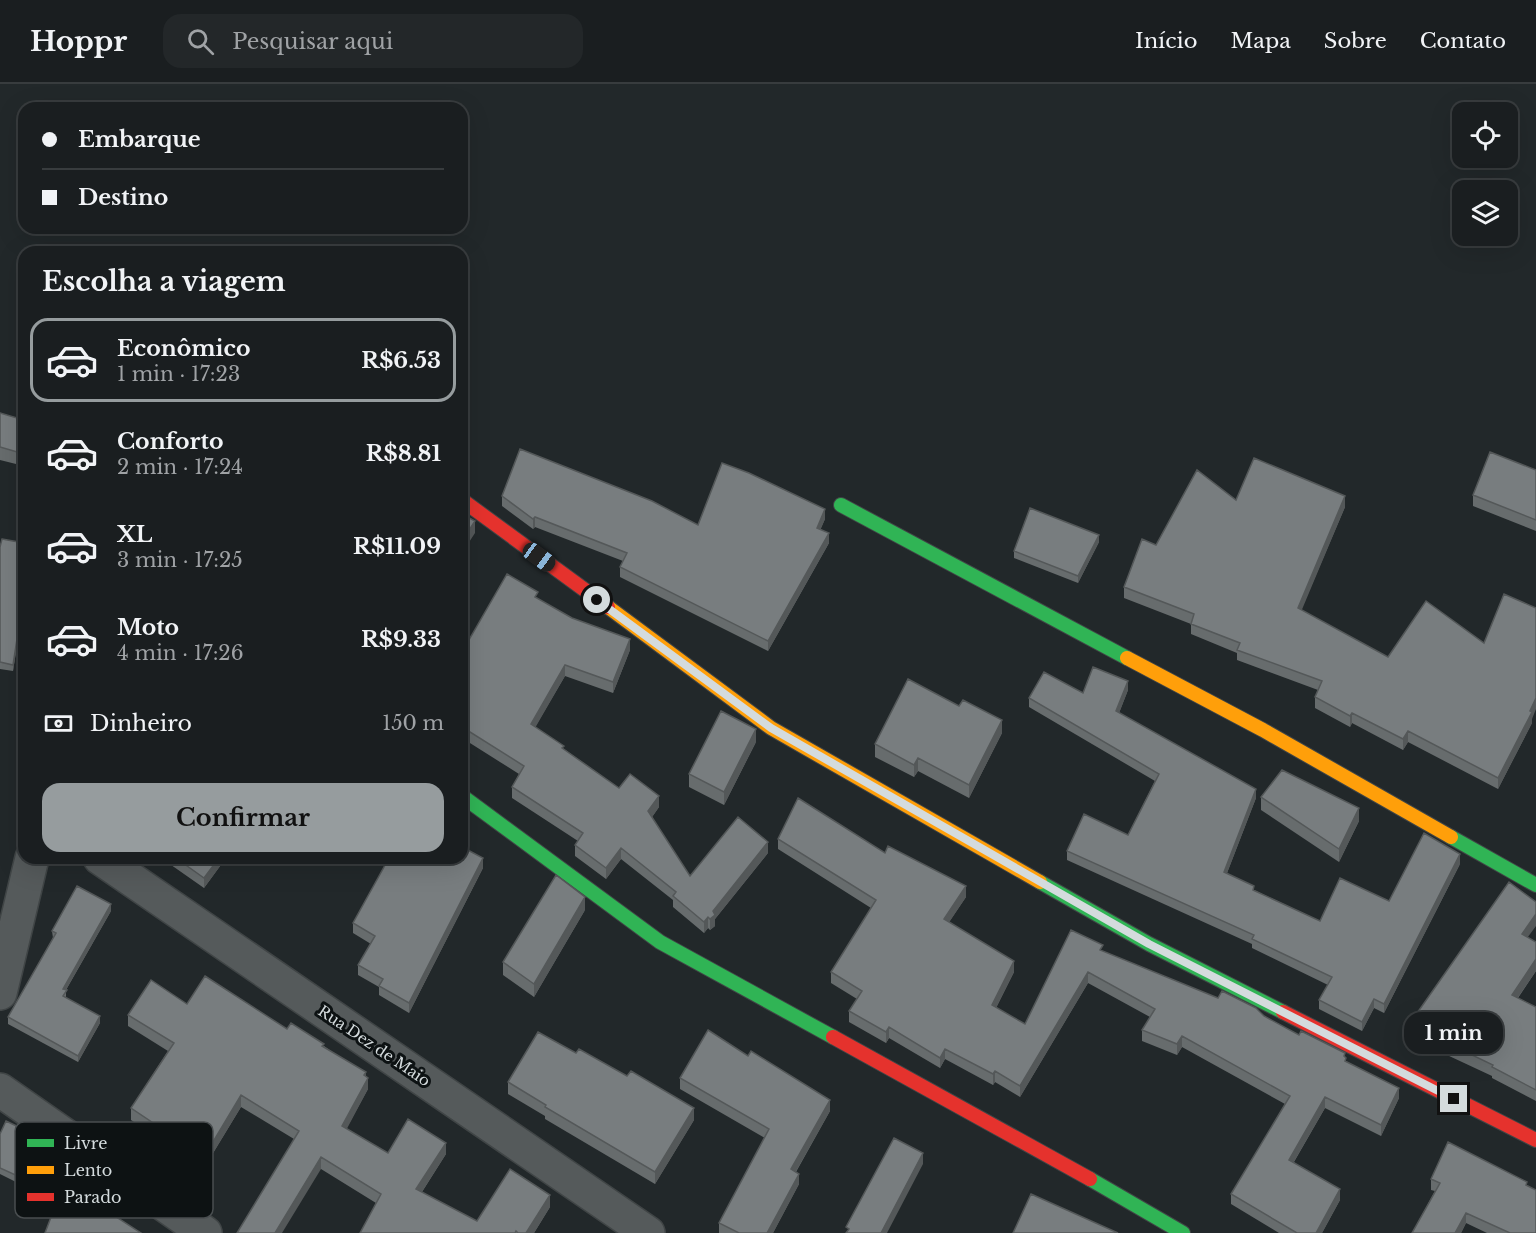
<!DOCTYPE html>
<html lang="pt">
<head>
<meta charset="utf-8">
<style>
	:root { --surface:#1a1e20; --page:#232729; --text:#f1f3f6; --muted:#9fa2a5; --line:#383c3e; --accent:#969c9e }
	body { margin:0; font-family:"Libre Baskerville",serif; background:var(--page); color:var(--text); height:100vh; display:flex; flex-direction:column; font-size:22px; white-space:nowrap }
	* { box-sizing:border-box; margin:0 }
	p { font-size:20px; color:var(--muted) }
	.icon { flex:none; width:33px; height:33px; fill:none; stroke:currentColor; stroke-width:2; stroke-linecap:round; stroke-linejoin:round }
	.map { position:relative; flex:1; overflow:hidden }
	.drawer { position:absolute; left:18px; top:162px; width:450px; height:618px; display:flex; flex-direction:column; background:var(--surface); border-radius:18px; box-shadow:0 6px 24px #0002,0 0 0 2px var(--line) }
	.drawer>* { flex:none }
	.guide { position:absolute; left:18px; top:18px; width:450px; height:132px; border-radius:18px; box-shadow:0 6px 24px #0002,0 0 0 2px var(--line); display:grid; align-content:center; height:132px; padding:0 24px; background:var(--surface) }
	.fabs { position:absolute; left:1452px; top:18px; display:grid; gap:12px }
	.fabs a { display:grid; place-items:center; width:66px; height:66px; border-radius:12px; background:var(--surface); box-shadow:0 6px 24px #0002,0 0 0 2px var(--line); font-size:30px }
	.end { position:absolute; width:27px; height:27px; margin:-14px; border:8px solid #d4dbdd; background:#111; box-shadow:0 0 0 3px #111 }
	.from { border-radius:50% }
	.bubble { position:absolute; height:42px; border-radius:18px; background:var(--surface); box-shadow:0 6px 24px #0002,0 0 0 2px var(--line); font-size:20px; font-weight:800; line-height:42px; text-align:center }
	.car { position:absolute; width:18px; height:36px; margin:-18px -9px; border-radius:8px; box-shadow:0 0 4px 2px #0007; background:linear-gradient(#222 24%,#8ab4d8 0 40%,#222 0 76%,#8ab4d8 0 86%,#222 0) }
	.guide b { display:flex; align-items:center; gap:21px; height:57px; font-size:22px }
	.guide b+b { border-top:2px solid var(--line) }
	.guide i { width:15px; height:15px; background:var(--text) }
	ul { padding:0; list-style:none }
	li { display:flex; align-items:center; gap:18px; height:84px; margin:0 12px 9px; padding:0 12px; border:3px solid transparent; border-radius:18px }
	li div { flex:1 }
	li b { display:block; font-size:22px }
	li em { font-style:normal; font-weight:800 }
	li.current { border-color:var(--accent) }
	li>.icon { width:54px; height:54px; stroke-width:1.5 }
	h2 { padding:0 24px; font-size:27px; line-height:72px }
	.pay { display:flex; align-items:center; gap:15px; height:66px; padding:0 24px; font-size:22px }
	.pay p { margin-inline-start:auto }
	.primary-button { display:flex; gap:12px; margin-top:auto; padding:12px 24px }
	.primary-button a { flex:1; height:69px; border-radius:18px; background:var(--accent); color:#111; font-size:24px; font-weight:800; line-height:69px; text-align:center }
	header { display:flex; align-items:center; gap:36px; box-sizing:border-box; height:84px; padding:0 30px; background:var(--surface); border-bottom:2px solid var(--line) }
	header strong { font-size:28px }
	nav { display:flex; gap:33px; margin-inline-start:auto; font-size:21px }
	.search { width:420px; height:54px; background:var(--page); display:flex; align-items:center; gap:15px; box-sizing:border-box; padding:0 21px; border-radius:18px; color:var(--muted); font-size:22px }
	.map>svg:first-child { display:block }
</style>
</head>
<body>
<header>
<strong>Hoppr</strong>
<div class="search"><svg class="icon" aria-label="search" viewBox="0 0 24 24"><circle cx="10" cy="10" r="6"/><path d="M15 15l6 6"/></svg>Pesquisar aqui</div>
<nav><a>Início</a><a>Mapa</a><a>Sobre</a><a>Contato</a></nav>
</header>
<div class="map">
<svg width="1536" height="1149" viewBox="0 0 1536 1149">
	<rect width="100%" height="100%" fill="#22282a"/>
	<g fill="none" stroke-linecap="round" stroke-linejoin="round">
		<defs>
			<path id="street" d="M100,774L648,1149
				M0,909L32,774
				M0,1006L205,1149"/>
			<path id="fast" d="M841,421L1127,574
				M462,712L660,858L833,953
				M1451,753L1536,801
				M1040,798L1149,860L1283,928
				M1090,1095L1183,1149"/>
			<path id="slow" d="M608,523L771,644L1040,798
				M1127,574L1263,646L1451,753"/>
			<path id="jam" d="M462,416L608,523
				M1283,928L1536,1056
				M833,953L1090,1095"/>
		</defs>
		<!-- street casing -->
		<use href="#street" stroke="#404546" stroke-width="36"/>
		<!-- fast casing -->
		<use href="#fast" stroke="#404546" stroke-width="16"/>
		<!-- slow casing -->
		<use href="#slow" stroke="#404546" stroke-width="16"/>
		<!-- jam casing -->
		<use href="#jam" stroke="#404546" stroke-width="16"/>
		<!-- street -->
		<use href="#street" stroke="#555a5b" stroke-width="33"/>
		<!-- fast -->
		<use href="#fast" stroke="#30b455" stroke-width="14"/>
		<!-- slow -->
		<use href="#slow" stroke="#ff9f0a" stroke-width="14"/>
		<!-- jam -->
		<use href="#jam" stroke="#e5322d" stroke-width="14"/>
	</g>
	<!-- wall -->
	<path fill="#676c6d" d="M0,329L24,336V382L0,376Z
		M1536,386V447L1473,422V411Z
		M502,412L698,441L825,435L820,446L829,459L768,567L620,493V483L623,477L535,443L533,445L502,422Z
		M1236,416L1345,423L1301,526L1388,573L1532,635V639L1498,705L1408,658L1403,666L1352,639L1350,643L1315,624V613L1318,606L1237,576V569L1191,550V540L1124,514V503L1156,461Z
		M1099,458L1078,499L1014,474V467Z
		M24,459V550L19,549L13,587L0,585V463Z
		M538,515L630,566L613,609L565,592L535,643L564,665L619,704L659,723L652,733L690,792L768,769L715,835V842L710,846L708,844L704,849L673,823V816L621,775L606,795L575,772V761L578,757L512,714V703L519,690L462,654V568Z
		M1128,606L1119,629L1256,714L1227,789L1254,806L1320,837L1389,817L1460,780L1384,929L1374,924L1362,947L1319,925V916L1328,901L1252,864V860L1067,776V767L1128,751L1155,697L1029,623V614L1083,609Z
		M959,622L1002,649L969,714L918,687L914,693L875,673V660Z
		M756,658L724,721L689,703V690Z
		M1261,713L1359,737L1339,778L1261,726Z
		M778,755L885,769L966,813L949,838L1014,888L996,924L1025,940L1103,867L1218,914L1264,932L1299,951L1345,973L1346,978L1399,1014L1381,1052L1325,1024L1294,1078L1340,1116L1322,1149H1279L1231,1120V1110L1285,1020L1182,963L1177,971L1142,957V946L1150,933L1088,899L1020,1013L995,998L993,1001L945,975L940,984L889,954L886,959L849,938V927L857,915L831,899V888L871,824L778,765Z
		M164,774H226L204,804L164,776Z
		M372,774H462L483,784L409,929L379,911V903L358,891V881L371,860L353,849V839L385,781Z
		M585,826L534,913L503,891V878Z
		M111,827L66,906V914L100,939L78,978L8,940V933L53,854L52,847Z
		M1528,853L1536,887L1518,914L1536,923V1017L1492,994V992L1447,971V959L1415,944V932Z
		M187,920L287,945L324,962L366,993L368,1005L346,1045L388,1069L446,1070L422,1108L477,1137L550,1123L534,1149H360L376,1119L321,1085L294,1055L241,1023L204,1084L131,1036V1024L168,967L128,942V931Z
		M680,994L830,1027L796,1088L799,1100L773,1149H719V1139L765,1054L680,1005Z
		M508,998L694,1036L655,1100L545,1035V1032L508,1010Z
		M0,1050L42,1061L22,1101L0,1090Z
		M1431,1095L1527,1102L1536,1149H1487L1466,1139L1461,1149H1412L1435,1107L1431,1106Z"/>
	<!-- shaded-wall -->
	<path fill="#545859" d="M1345,412V423L1298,535V524Z
		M825,425V435L817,454V444Z
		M535,433V443L533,445V435Z
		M475,437V449L462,469V457Z
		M829,449V459L768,567V557Z
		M1099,451V458L1078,499V492Z
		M19,542V549L13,587V581Z
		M630,555V566L613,609V598Z
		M565,581V592L531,651V640Z
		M1128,597V606L1116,637V627Z
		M1536,614V625L1532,635V639L1498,705V694Z
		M1352,629V639L1350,643V632Z
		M1002,636V649L969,714V701Z
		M756,645V658L724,721V708Z
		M1408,647V658L1403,666V655Z
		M918,674V687L914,693V681Z
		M1256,705V714L1224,797V788Z
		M659,712V723L648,739V727Z
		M1359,724V737L1339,778V765Z
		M768,758V769L715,835V842L710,846V835L713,827Z
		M621,764V775L606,795V784Z
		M1460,770V780L1384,929V920Z
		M219,774H226L204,804V794Z
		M483,774V784L409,929V919Z
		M966,802V813L944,846V835Z
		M585,813V826L534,913V900Z
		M111,820V827L63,911V905Z
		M1536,830V842L1522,861V850Z
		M708,833V844L704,849V838Z
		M1536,875V887L1512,922V911Z
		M1014,877V888L992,932V921Z
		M1088,888V899L1020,1013V1002Z
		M1374,915V924L1362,947V938Z
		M100,932V939L78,978V972Z
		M889,943V954L886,959V948Z
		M1182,952V963L1177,971V960Z
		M945,965V975L940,984V974Z
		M995,987V998L993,1001V990Z
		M366,988V997L368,994V1005L342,1054V1042Z
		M1399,1004V1014L1381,1052V1041Z
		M241,1011V1023L204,1084V1073Z
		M1325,1013V1024L1289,1086V1076Z
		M830,1016V1027L791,1096V1085Z
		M694,1024V1036L655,1100V1088Z
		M42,1054V1061L22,1101V1094Z
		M446,1059V1070L416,1117V1105Z
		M923,1069V1080L887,1149H881Z
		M321,1073V1085L282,1149H275Z
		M799,1090V1100L773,1149H767Z
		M1340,1105V1116L1322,1149H1316Z
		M117,1109V1121L110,1141V1129Z
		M550,1111V1123L534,1149H526Z
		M1466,1129V1139L1461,1149H1455Z"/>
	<!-- building -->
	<path fill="#787d7f" stroke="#545859" stroke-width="1.5" d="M0,329L24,336V370L0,363Z
		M520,365L652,417L698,441L722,379L749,389L825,425L817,444L829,449L768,557L620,483L627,469L535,433L533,435L502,412Z
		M1490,368L1536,386V436L1473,411Z
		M1254,374L1345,412L1298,524L1388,573L1426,517L1484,559L1504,510L1536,524V614L1530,627L1532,628L1498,694L1408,647L1403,655L1352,629L1350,632L1315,613L1322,597L1237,566L1240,559L1191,540L1194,530L1124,503L1142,455L1156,461L1197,386L1236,416Z
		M1030,424L1099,451L1078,492L1014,467Z
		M462,430L475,437L462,457Z
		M2,455L24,459V543L19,542L13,581L0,578V463Z
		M507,490L538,508L535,513L572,534L630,555L613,598L565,581L531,640L564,662L562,664L619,704L630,690L659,712L648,727L690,792L738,733L768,758L713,827L715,831L710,835L708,833L704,838L673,812L676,808L621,764L606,784L575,761L583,749L512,703L524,682L462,643V568Z
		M1093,583L1128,597L1116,627L1256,705L1224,788L1254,802L1253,806L1320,837L1340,794L1389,817L1424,749L1460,770L1384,920L1374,915L1362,938L1319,916L1332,893L1252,855L1254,851L1067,767L1084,730L1128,751L1159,690L1029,614L1044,588L1083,609Z
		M908,595L959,622L963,616L1002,636L969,701L918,674L914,681L875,660Z
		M721,627L756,645L724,708L689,690Z
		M1282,686L1359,724L1339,765L1261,713Z
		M798,714L885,769L888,762L966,802L944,835L1014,877L992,921L1025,940L1071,846L1103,861L1100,866L1218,914L1222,907L1256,924L1264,932L1299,951L1301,947L1345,969L1344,972L1346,974L1345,977L1399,1004L1381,1041L1325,1013L1289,1076L1340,1105L1316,1149H1297L1231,1110L1290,1012L1182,952L1177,960L1142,946L1155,925L1088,888L1020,1002L995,987L993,990L945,965L940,974L889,943L886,948L849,927L862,907L831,888L876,816L778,755Z
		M462,763L483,774L409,919L379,902L383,895L358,881L375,852L353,839L389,774H462Z
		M176,774H219L204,794Z
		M556,791L585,813L534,900L503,878Z
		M1509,798L1536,818V830L1522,850L1536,858V875L1512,911L1536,923V1006L1492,983L1493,981L1447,959L1452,950L1415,932Z
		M77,802L111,820L63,905L67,906L63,912L100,932L78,972L8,933L56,849L52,847Z
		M205,892L287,945L291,939L324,960L322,962L366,988L364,991L368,994L342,1042L388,1069L408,1035L446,1059L416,1105L477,1137L510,1085L550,1111L526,1149H518L516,1147L515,1149H360L381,1110L321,1073L275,1149H237L299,1047L241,1011L204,1073L131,1024L174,959L128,931L151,896L187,920Z
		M708,946L748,972L751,967L830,1016L791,1085L799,1090L767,1149H739L719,1139L769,1045L680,994Z
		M538,948L576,969L579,965L627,992L631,987L694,1024L655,1088L545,1023L546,1021L508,998Z
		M6,1037L42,1054L22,1094L0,1084V1050Z
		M894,1054L923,1069L881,1149H846L849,1145L846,1143Z
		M1448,1058L1527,1098L1526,1101L1536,1106V1149H1510L1466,1129L1455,1149H1412L1440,1099L1431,1095Z
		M67,1091L117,1109L110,1129L141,1149H45Z
		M1031,1110L1118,1149H1013Z"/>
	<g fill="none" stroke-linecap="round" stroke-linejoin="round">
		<!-- route -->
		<path stroke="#d4dbdd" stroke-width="8" d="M597,516L771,644L1149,860L1454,1015"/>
	</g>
	<g text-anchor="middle" stroke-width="6" stroke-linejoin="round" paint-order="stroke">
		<!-- street labels -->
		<g font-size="15" fill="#d4dbdd" stroke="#0d1213">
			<text transform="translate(374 962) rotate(34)" y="5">Rua Dez de Maio</text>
		</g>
	</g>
	<!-- legend -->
	<rect x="15" y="1038" width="198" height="96" rx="9" fill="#0d1213" stroke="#494e50" stroke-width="1.5"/>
	<rect x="27" y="1055" width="27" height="8" fill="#30b455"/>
	<rect x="27" y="1082" width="27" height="8" fill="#ff9f0a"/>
	<rect x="27" y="1109" width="27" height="8" fill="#e5322d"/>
	<g font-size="16" fill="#d4dbdd">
		<text x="64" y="1065">Livre</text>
		<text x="64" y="1092">Lento</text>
		<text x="64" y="1119">Parado</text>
	</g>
</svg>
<div class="fabs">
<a><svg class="icon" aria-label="locate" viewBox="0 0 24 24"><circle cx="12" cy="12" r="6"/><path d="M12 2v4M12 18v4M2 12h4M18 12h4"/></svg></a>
<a><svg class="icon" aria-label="layers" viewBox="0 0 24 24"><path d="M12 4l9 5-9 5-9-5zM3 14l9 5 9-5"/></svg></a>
</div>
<i class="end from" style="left:597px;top:516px"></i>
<i class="end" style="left:1454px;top:1015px"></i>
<div class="bubble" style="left:1404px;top:928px;width:99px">1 min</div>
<i class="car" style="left:539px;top:473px;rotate:126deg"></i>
<div class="guide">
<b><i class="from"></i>Embarque</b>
<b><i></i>Destino</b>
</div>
<section class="drawer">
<h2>Escolha a viagem</h2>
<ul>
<li class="current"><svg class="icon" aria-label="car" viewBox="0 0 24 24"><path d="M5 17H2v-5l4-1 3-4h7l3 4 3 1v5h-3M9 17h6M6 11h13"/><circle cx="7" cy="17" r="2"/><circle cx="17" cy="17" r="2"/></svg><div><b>Econômico</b><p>1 min · 17:23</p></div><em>R$6.53</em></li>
<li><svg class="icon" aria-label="car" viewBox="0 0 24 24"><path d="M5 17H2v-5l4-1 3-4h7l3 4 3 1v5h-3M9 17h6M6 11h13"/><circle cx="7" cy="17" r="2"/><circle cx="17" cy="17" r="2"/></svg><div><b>Conforto</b><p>2 min · 17:24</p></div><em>R$8.81</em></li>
<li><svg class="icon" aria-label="car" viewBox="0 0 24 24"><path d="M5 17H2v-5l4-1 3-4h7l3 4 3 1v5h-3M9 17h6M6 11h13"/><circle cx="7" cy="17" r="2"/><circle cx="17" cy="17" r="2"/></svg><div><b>XL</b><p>3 min · 17:25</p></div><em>R$11.09</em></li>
<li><svg class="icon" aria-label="car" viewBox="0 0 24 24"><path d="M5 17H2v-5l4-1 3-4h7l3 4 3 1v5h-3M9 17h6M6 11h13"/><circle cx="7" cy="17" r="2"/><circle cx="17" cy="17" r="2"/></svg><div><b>Moto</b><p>4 min · 17:26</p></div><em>R$9.33</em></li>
</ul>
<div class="pay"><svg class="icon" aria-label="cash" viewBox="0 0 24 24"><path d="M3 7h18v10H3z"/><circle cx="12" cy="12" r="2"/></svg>Dinheiro<p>150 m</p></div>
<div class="primary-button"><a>Confirmar</a></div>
</section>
</div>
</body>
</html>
